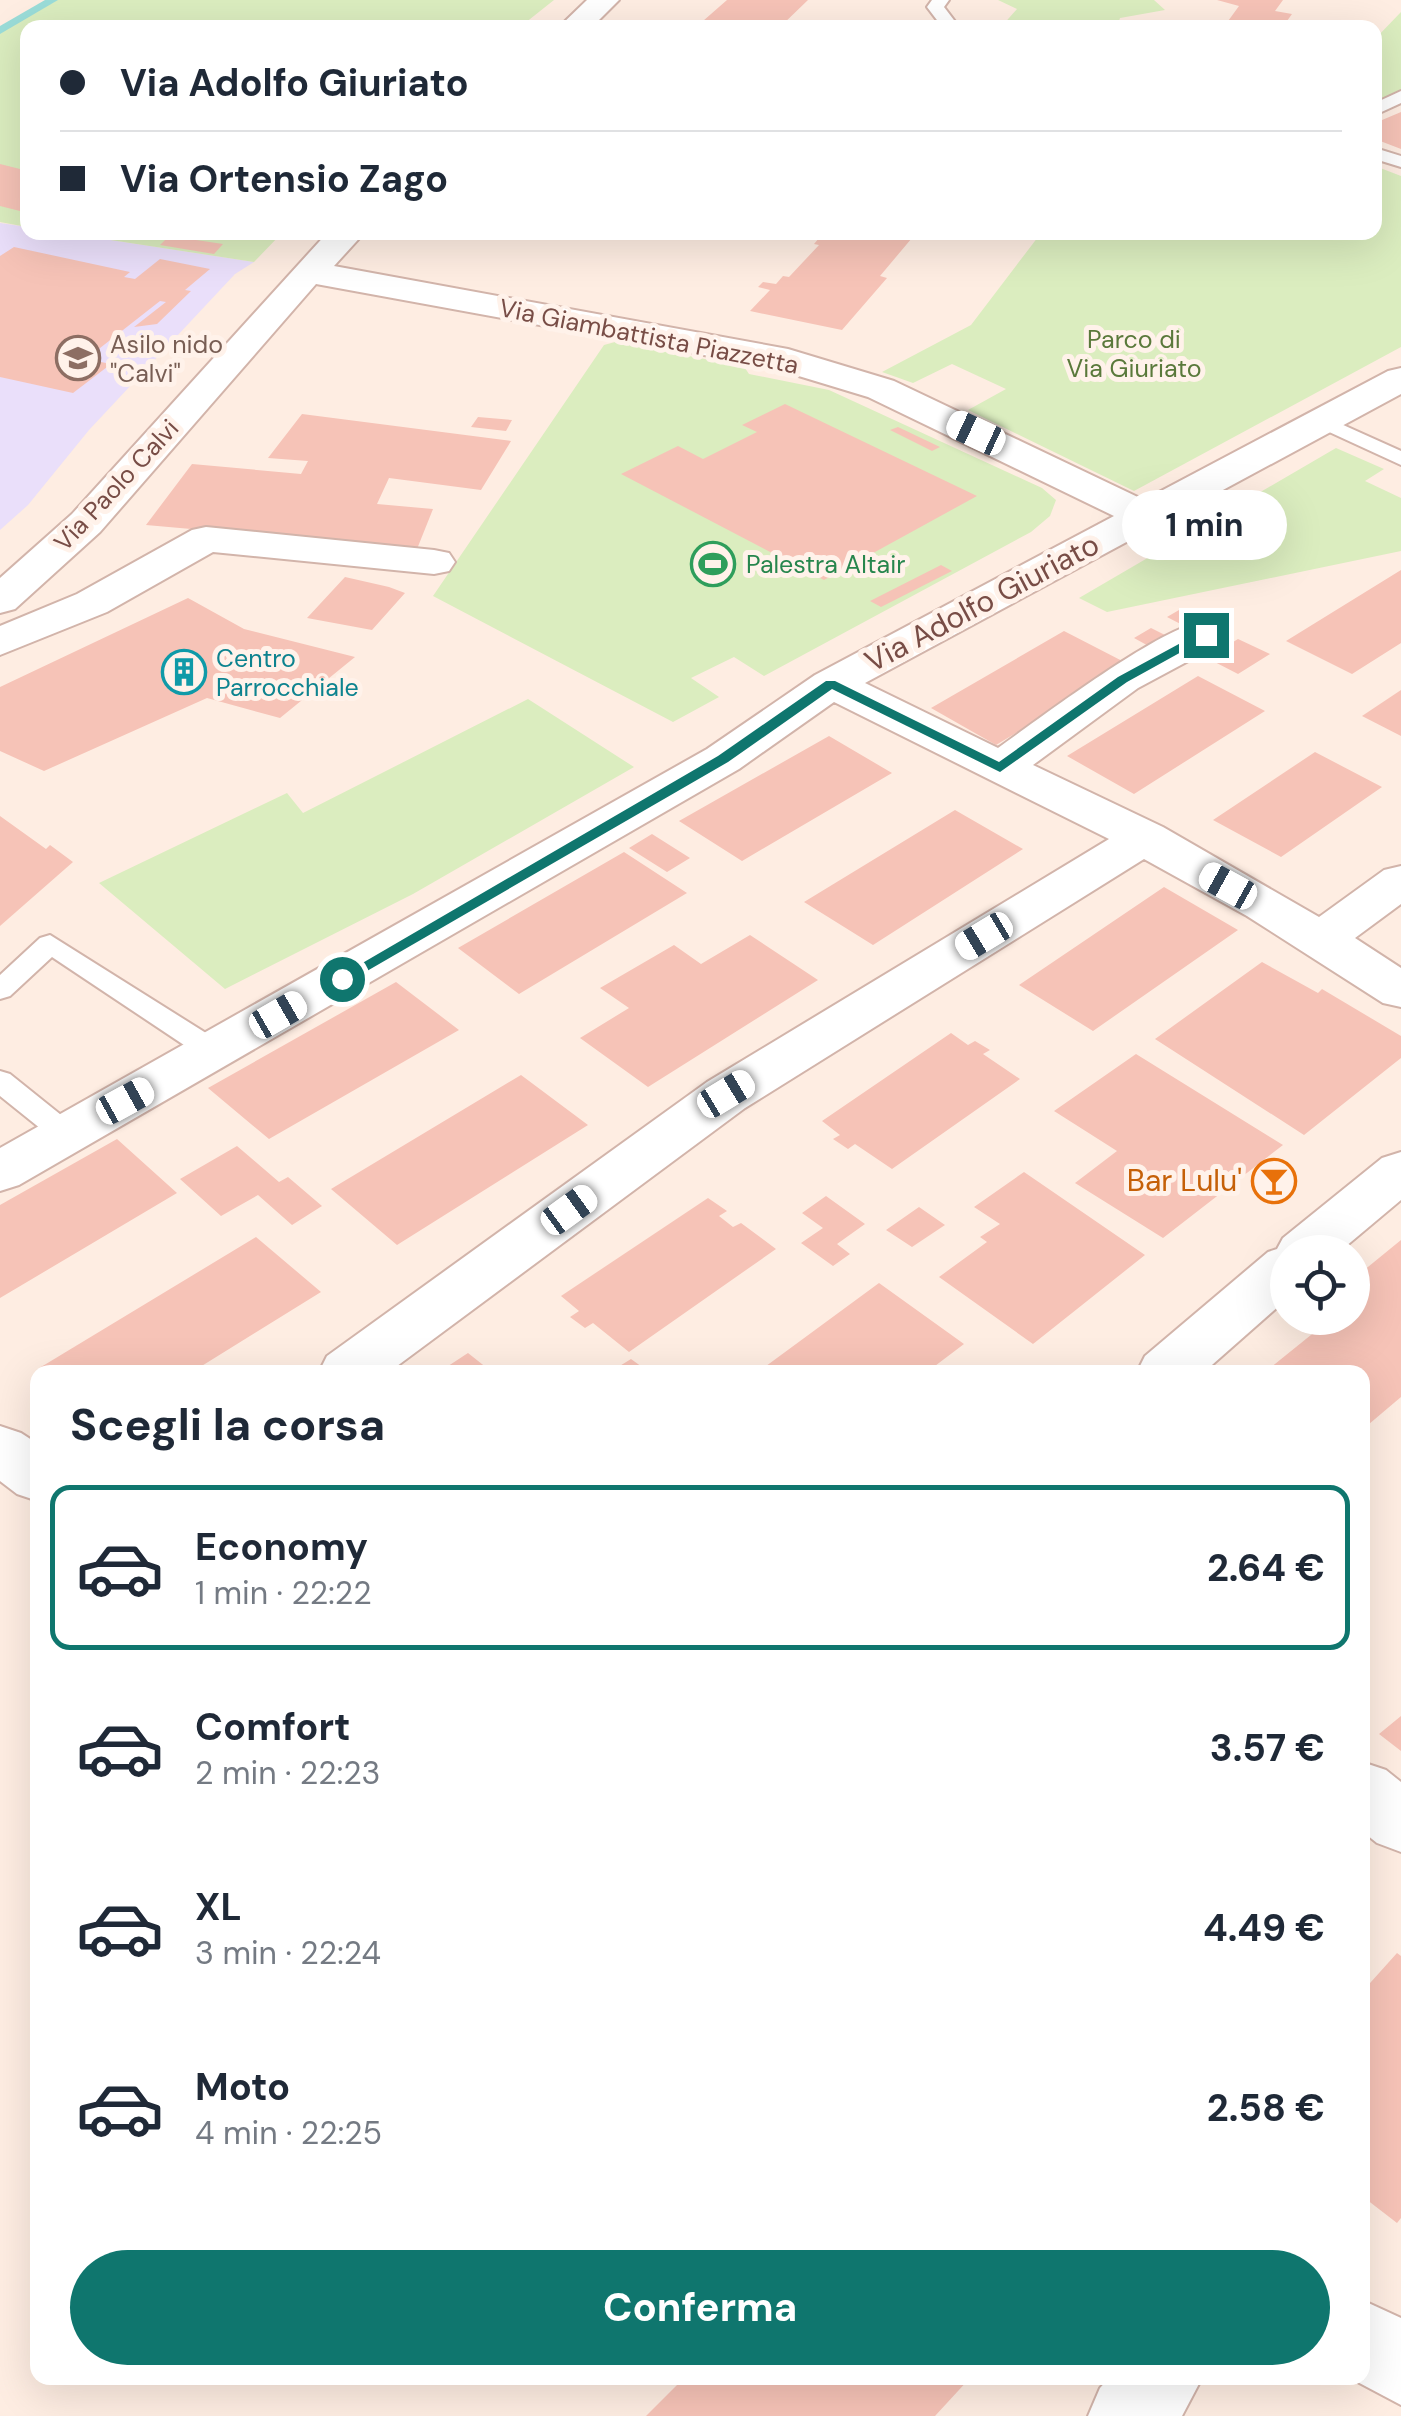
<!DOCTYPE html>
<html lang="it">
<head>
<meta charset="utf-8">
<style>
	:root { --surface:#fff; --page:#f6f6f7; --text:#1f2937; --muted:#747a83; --line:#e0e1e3; --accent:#0f766e }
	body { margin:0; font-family:"DM Sans",sans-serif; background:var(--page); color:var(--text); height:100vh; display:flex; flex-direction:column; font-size:38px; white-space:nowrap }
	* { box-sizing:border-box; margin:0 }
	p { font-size:32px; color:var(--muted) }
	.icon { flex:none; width:55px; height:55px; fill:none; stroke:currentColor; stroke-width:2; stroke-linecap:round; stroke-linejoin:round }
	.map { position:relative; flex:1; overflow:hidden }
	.drawer { position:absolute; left:30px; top:1365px; width:1340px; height:1020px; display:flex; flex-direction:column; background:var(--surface); border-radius:20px; box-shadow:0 10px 40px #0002 }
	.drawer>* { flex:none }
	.banner { position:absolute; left:20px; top:20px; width:1362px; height:220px; border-radius:20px; box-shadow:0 10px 40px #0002; display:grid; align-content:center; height:220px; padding:0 40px; background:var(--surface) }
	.fabs { position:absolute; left:1270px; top:1235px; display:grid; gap:20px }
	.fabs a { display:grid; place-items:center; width:100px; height:100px; border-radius:50%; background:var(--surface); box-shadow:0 10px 40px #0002; font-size:50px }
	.end { position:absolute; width:45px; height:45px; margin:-22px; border:12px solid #0f766e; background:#fff; box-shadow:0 0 0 5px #fff }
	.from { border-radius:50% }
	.bubble { position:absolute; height:70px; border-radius:35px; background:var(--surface); box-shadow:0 10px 40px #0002; font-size:32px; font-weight:700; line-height:70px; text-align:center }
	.car { position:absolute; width:30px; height:60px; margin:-30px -15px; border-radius:12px; box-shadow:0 0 8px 2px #0007; background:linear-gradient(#fff 24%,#345 0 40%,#fff 0 76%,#345 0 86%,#fff 0) }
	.banner b { display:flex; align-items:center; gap:35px; height:95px; font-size:38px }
	.banner b+b { border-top:2px solid var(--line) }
	.banner i { width:25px; height:25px; background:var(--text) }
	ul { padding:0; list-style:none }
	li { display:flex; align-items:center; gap:30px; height:165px; margin:0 20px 15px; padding:0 20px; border:5px solid transparent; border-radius:20px }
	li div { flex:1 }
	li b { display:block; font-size:38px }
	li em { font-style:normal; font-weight:700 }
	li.on { border-color:var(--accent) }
	li>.icon { width:90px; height:90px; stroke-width:1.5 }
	h2 { padding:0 40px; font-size:45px; line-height:120px }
	.button { display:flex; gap:20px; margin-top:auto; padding:20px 40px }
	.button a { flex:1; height:115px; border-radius:60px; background:var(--accent); color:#fff; font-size:40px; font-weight:700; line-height:115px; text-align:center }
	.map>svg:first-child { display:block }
</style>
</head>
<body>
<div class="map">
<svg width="1401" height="2416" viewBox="0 0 1401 2416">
	<rect width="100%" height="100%" fill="#feede2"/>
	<!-- education -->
	<path fill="#eadffa" d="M0,223L27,227L28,232L65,233L254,262L235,274L89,430L28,505L0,530Z"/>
	<!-- green -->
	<path fill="#dbedbf" d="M57,0H554L520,27L28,28L27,227L0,222V33Z
		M998,0H1154L1165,10L1120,18L1117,27H1001L1017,9Z
		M1401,12V96L1375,107V39Z
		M1375,166L1401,176V347L1134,491L968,410L1006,389L952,364L913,383L882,372L971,325L1041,233L1375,232Z
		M65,233H282L254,262Z
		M615,342L731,364L745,368L749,374L829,390L1042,488L1056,500L1050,516L1031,532L764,676L734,657L691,678L719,697L673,722L433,596L604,345Z
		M1336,448L1384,469L1365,481L1401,498V551L1107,612L1079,598Z
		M528,699L634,767L413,894L225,989L99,883L287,793L303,813Z"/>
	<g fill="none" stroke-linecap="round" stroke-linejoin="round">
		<!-- stream -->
		<path fill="#9adcd8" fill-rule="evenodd" d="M45,0H58L0,34V26Z"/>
	</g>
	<!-- building -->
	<path fill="#f6c3b7" d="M727,0H808L779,28H695Z
		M1217,0H1283L1275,11L1292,14L1282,28H1223L1239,6Z
		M1401,112V149L1375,139V123Z
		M0,164L28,171V213L0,206Z
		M824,232H917L880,276L887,278L842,330L750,311L770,290L758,287L763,282L776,284L783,276L789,277L819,245L814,244Z
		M169,236L223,244L214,254L160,245Z
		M14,247L130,272L124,277L135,279L160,259L210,269L185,290L191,291L157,324L134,327L166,302L160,301L86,359L111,364L73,393L0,377V256Z
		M785,404L977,496L824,580L621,474L678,446L703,459L757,432L742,425Z
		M302,414L511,441L481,490L389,478L377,504L433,509L417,549L146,525L192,464L301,474L308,461L268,458Z
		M478,417L512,420L506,431L471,427Z
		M898,427L940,447L932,451L890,430Z
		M941,565L952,571L881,607L870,601Z
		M1401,570V643L1352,674L1286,641Z
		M345,577L389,587L405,593L372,630L307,618Z
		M188,598L244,629L355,657L280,718L207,698L44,771L0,751V687Z
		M1179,610L1208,624L1196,632L1167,617Z
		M1151,628L1183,644L1165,655L1134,638Z
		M1064,631L1130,665L996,745L931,708Z
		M1238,639L1270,654L1238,674L1207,658Z
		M1198,676L1265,711L1134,794L1067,756Z
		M1401,690V736L1362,716Z
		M829,736L892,773L742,861L679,821Z
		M1315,752L1382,787L1281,857L1213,820Z
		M955,810L1023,849L873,945L804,902Z
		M0,816L46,849L50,845L73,862L0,926Z
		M652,834L690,858L667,872L629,848Z
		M624,852L687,893L519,994L458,948Z
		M1164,887L1238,930L1093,1031L1019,985Z
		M750,935L818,980L648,1087L580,1038L629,1008L600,988L674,945L701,964Z
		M1262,962L1318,993L1322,989L1401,1036V1058L1304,1135L1155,1039Z
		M396,982L459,1030L269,1139L208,1088Z
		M951,1033L968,1045L975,1041L990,1050L983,1054L1020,1079L892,1169L855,1144L848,1149L833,1139L840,1135L822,1121Z
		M1136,1054L1283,1145L1163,1238L1075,1183L1117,1151L1054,1111Z
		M521,1075L588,1125L397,1245L331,1189Z
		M117,1139L177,1193L0,1298V1205Z
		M237,1146L279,1182L288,1177L322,1206L292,1225L258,1195L221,1216L180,1179Z
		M1024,1172L1145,1255L1033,1344L939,1277L987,1242L980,1237L1000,1224L974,1207Z
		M826,1196L865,1224L837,1244L850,1254L833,1266L801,1243L823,1228L802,1213Z
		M708,1198L727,1211L719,1216L733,1227L741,1223L776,1249L629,1352L593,1323L585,1328L570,1317L579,1311L561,1296Z
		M919,1207L945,1225L912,1247L886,1230Z
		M256,1237L321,1292L192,1372H47L41,1367Z
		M1401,1240V1397L1362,1430V1372H1265L1332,1318H1352V1301L1356,1298L1352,1295V1280Z
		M879,1283L964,1344L927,1372H758Z
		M468,1353L492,1372H439Z
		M631,1359L649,1372H610Z
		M1401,1716V1751L1379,1734Z
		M1397,1953L1401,1956V2218L1397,2223L1362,2196V1992Z
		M684,2378H970L935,2416H646Z"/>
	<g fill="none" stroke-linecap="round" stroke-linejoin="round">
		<defs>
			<path id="service" d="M932,0H949L944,7L960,28H943L927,7Z
				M1401,91V103L1375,115V103Z
				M1375,148L1401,156V167L1375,159Z
				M1321,415L1401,451V465L1314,425L1311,421Z
				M50,935L225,1045L229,1052L225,1059H205L52,957L10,996L0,999V975L40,938Z
				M0,1071L10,1074L76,1127L81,1134L76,1141H56L0,1096Z"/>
			<path id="minor" d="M587,0H619L591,28H558Z
				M328,232H365L334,266L788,349L894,381L1144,500L1388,371L1401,368V394L865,683L998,748C1035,722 1166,622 1205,622C1210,622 1215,625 1220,626L1226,635L1220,644L1138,688L1033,765L1163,827L1319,917L1384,870L1401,866V904L1355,938L1401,968V1007L1383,1003L1247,916L1144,859L745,1108L389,1372H319L327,1356L707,1082L1109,839L834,702L739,769L19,1185L0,1191V1148L707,749L815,675L1114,516L868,397L769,367L316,284L100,532L15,609L0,613V578L72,514Z
				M206,527L434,550L449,553L455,562L449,571L434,574L213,552L107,612L0,655V626L77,594L192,530Z
				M1401,1152V1200L1339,1252H1288V1298L1204,1372H1137L1145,1356L1268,1252L1277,1249L1283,1238L1382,1158Z
				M0,1426L21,1433L38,1444V1501L17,1494L0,1481Z
				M1362,1762L1386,1770L1401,1782V1852L1377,1843L1362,1831Z
				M1362,2300L1401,2318V2405L1350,2378H1362Z
				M1109,2378H1202L1182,2416H1088L1100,2388Z"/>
		</defs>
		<!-- service casing -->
		<use href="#service" stroke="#d2b4aa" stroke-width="4"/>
		<!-- minor casing -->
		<use href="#minor" stroke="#d2b4aa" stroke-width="4"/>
		<!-- service -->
		<use href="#service" fill="#fff" fill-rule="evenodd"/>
		<!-- minor -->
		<use href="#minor" fill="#fff" fill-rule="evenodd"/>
	</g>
	<!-- route -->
	<path fill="#0f766e" d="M1201,632L1212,635L1127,682L1000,772L832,689L728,762L348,982L335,979L718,756L826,681H835L999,762L1118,677Z"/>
	<!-- icons -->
	<defs>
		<symbol id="school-ring" viewBox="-11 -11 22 22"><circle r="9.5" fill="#fff2ea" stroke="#8d6e63" stroke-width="1.5"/><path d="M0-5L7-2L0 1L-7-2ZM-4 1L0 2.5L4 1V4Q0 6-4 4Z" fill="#8d6e63"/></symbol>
		<symbol id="stadium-ring" viewBox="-11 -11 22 22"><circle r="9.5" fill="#fff2ea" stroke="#2e9e5b" stroke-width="1.5"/><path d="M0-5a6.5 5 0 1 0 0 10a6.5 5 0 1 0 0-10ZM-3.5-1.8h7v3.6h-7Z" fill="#2e9e5b"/></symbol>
		<symbol id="building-ring" viewBox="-11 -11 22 22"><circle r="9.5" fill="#fff2ea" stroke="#0f9aa8" stroke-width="1.5"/><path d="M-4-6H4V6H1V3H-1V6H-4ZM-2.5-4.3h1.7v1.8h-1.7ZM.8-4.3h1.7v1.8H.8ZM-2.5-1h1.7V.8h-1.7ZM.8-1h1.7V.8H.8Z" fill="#0f9aa8"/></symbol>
		<symbol id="bar-ring" viewBox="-11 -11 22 22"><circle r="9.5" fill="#fff2ea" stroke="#e8710a" stroke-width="1.5"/><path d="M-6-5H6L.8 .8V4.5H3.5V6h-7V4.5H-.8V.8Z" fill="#e8710a"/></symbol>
	</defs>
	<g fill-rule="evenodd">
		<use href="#school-ring" x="53" y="333" width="50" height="50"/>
		<use href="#stadium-ring" x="688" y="539" width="50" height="50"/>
		<use href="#building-ring" x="159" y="647" width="50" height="50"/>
		<use href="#bar-ring" x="1249" y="1156" width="50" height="50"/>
	</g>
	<g text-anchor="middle" stroke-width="10" stroke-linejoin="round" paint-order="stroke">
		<!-- far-street labels -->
		<g font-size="25" fill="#784d46" stroke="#fff2ea">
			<text transform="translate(649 336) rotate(11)" y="9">Via Giambattista Piazzetta</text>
			<text transform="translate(116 485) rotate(-47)" y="9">Via Paolo Calvi</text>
		</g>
		<!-- far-park labels -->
		<g font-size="25" fill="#5a793b" stroke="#fff2ea">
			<text x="1134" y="348">Parco di<tspan x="1134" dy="29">Via Giuriato</tspan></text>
		</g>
		<!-- far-education labels -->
		<g font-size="25" fill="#785e54" stroke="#fff2ea" text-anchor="start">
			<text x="110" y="353">Asilo nido<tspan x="110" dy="29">"Calvi"</tspan></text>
		</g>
		<!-- far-leisure labels -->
		<g font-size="25" fill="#27864d" stroke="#fff2ea" text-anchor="start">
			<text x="746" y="573">Palestra Altair</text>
		</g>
		<!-- far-culture labels -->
		<g font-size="25" fill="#0d838f" stroke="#fff2ea" text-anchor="start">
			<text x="216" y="667">Centro<tspan x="216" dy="29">Parrocchiale</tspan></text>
		</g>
		<!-- street labels -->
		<g font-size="30" fill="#784d46" stroke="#fff2ea">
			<text transform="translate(982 603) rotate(-28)" y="10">Via Adolfo Giuriato</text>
		</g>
		<!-- food labels -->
		<g font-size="30" fill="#c56008" stroke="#fff2ea" text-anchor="end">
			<text x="1242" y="1191">Bar Lulu'</text>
		</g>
	</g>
</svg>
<div class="fabs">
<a><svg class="icon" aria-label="locate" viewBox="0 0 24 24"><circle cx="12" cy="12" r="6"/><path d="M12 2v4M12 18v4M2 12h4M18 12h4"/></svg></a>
</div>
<i class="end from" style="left:342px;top:979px"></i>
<i class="end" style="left:1206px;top:635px"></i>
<div class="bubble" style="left:1122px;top:490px;width:165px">1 min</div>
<i class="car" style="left:976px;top:433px;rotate:295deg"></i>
<i class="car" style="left:1228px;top:886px;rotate:299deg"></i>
<i class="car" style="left:984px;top:936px;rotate:239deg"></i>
<i class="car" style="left:278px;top:1015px;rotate:60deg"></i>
<i class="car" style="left:726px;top:1094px;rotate:59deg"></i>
<i class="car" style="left:125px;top:1101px;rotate:61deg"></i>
<i class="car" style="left:569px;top:1210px;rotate:54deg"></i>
<div class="banner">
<b><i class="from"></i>Via Adolfo Giuriato</b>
<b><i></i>Via Ortensio Zago</b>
</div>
<section class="drawer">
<h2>Scegli la corsa</h2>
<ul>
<li class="on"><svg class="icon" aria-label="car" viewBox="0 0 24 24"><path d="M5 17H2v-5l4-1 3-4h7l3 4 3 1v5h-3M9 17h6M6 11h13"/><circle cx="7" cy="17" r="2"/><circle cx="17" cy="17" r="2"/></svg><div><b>Economy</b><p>1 min · 22:22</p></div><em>2.64 €</em></li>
<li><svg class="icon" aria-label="car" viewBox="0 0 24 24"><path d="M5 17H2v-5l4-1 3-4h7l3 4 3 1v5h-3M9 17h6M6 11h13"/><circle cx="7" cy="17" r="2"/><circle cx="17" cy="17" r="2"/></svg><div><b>Comfort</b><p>2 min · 22:23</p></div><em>3.57 €</em></li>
<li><svg class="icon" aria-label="car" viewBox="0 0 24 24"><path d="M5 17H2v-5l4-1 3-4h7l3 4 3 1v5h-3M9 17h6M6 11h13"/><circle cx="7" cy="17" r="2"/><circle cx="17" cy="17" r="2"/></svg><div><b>XL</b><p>3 min · 22:24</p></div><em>4.49 €</em></li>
<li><svg class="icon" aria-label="car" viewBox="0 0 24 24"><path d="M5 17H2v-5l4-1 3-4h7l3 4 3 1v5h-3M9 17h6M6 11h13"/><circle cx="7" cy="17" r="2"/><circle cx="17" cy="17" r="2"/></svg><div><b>Moto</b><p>4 min · 22:25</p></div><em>2.58 €</em></li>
</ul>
<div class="button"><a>Conferma</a></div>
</section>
</div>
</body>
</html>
